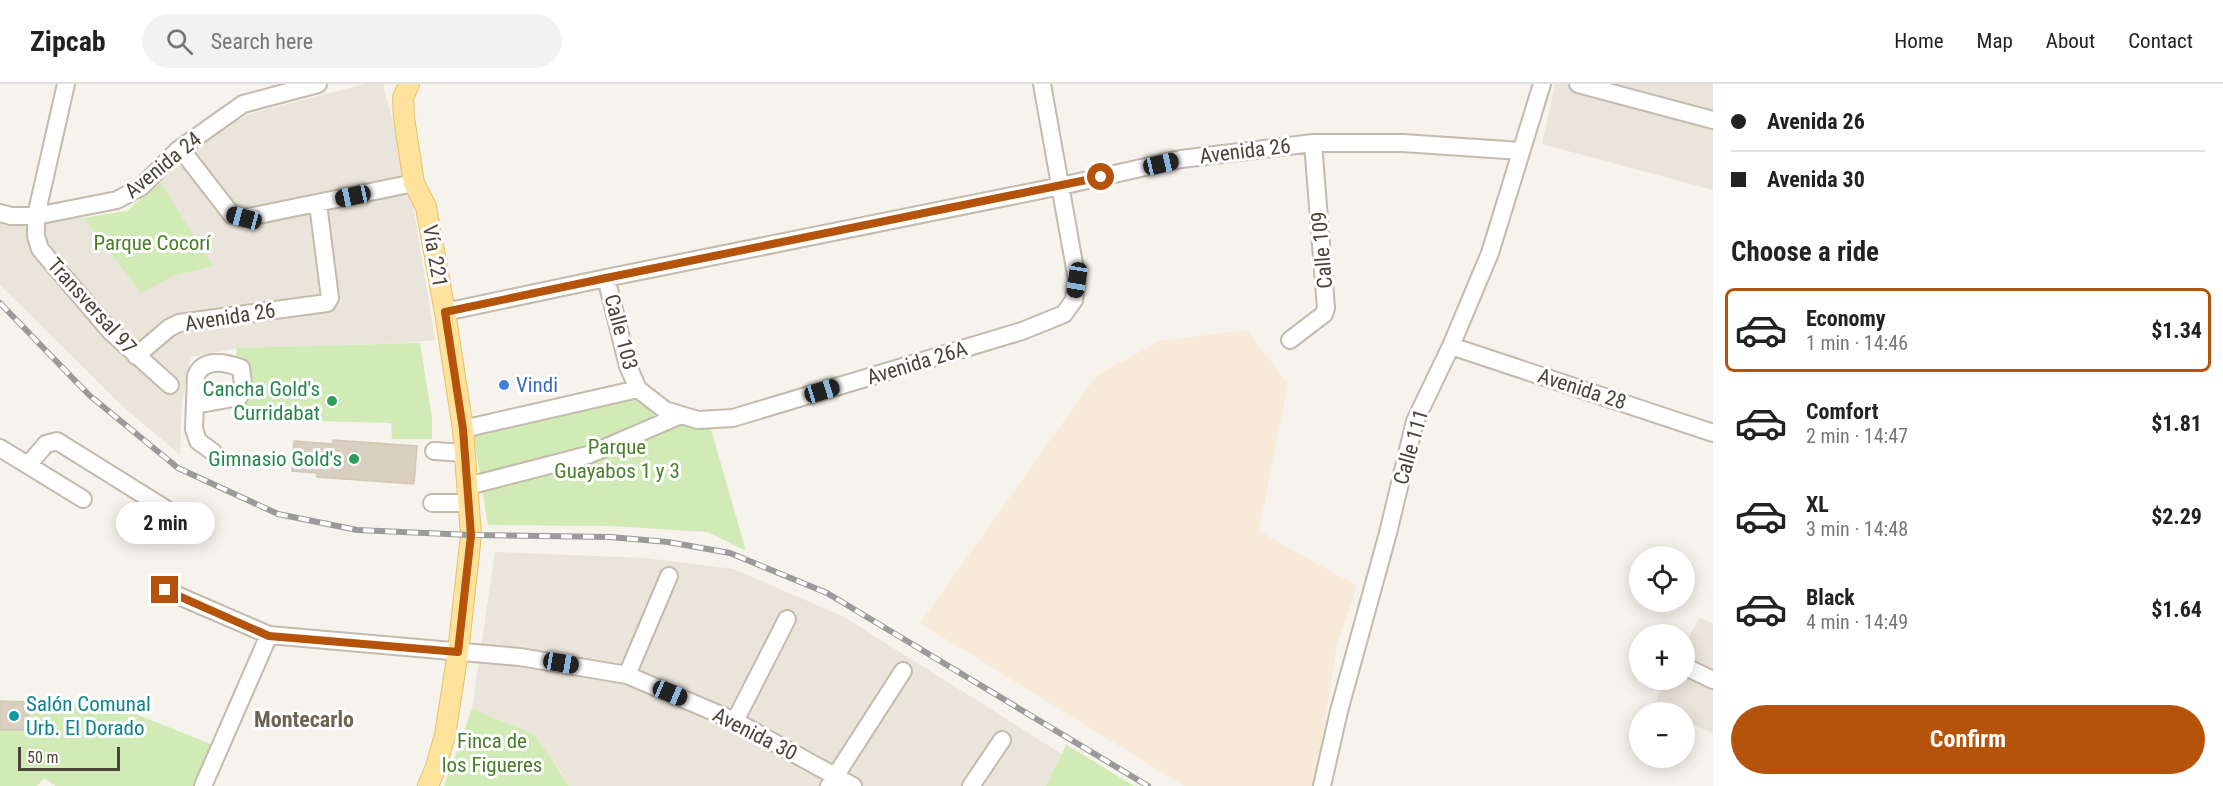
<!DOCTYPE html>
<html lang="en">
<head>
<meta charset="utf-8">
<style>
	:root { --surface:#fff; --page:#f2f2f2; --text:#222; --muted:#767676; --line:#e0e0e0; --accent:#b45309 }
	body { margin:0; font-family:"Roboto Condensed",sans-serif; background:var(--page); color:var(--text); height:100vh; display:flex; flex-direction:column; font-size:22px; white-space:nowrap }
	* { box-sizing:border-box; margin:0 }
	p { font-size:20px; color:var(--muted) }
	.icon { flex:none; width:33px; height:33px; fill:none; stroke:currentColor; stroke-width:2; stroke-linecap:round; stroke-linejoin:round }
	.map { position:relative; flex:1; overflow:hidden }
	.drawer { display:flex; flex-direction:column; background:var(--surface); width:510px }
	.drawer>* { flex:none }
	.top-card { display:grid; align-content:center; height:132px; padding:0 18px; background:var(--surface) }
	.fabs { position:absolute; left:1629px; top:462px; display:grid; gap:12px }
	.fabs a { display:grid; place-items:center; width:66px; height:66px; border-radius:50%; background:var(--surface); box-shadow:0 3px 15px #0003; font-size:30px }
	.scale { position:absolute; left:18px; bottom:15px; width:102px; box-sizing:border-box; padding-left:6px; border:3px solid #4b4439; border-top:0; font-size:16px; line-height:21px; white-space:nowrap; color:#4b4439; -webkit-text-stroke:4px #fff; paint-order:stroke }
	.end { position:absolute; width:27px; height:27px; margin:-14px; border:8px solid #b45309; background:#fff; box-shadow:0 0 0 3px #fff }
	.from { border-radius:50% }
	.bubble { position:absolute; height:42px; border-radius:21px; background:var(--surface); box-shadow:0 3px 15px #0003; font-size:20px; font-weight:700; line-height:42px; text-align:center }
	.car { position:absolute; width:18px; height:36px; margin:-18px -9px; border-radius:8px; box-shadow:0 0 4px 2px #0007; background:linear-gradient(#222 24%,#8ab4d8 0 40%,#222 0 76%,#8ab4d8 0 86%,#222 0) }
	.top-card b { display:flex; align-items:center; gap:21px; height:57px; font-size:22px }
	.top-card b+b { border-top:2px solid var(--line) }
	.top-card i { width:15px; height:15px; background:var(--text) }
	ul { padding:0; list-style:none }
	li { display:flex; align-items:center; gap:18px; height:84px; margin:0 12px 9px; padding:0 6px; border:3px solid transparent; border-radius:9px }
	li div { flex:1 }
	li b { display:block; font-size:22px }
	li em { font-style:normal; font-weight:700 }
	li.on { border-color:var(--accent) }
	li>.icon { width:54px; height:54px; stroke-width:1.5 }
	h2 { padding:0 18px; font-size:27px; line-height:72px }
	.cta { display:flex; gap:12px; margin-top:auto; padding:12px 18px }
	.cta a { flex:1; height:69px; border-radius:36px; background:var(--accent); color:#fff; font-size:24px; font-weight:700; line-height:69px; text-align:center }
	header { display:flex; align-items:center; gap:36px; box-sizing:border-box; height:84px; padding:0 30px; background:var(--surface); border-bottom:2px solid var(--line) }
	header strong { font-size:28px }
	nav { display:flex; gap:33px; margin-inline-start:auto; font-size:21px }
	.search { width:420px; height:54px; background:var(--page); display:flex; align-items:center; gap:15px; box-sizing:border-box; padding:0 21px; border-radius:33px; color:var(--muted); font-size:22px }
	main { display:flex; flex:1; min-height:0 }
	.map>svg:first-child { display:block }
</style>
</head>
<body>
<header>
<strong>Zipcab</strong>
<div class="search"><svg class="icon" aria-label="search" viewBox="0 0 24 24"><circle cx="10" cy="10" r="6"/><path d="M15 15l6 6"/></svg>Search here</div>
<nav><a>Home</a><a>Map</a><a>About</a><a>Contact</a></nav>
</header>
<main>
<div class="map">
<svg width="1713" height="702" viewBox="0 0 1713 702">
	<rect width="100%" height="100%" fill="#f6f3ec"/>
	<!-- residential -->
	<path fill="#eae5da" d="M366,0H383L413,120L435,256L408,259L238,264L191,273L182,317L180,371L117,317L0,201V140L40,137L62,132L84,134L127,127L214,51L248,30Z
		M1555,0H1713V106L1542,60Z
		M495,468L646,474L734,485L844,533L1062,670L1046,702H569L557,682L472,625Z
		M1699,534L1713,539V650L1685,636L1684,628H1671L1654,620L1667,596H1684L1685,561Z"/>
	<!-- commercial -->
	<path fill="#f7ead8" d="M1247,246L1288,300L1259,447L1357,502L1337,561L1315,702H1184L920,539L1096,292L1160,257Z"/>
	<!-- green -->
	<path fill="#d2eab5" d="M160,98L213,182L173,192L141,209L84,134L127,127Z
		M420,259L432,334V355H392L391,339L235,335L234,299L237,264Z
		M632,300L660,322L708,335L746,467L708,448L609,442L488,441L471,336Z
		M29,618L116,622L213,661L195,702H56L44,694L37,702H0V646H28Z
		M472,625L535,651L569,702H444Z
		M1066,661H1067L1134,702H1046Z"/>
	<!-- building -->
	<path fill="#d8cfc1" stroke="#d3c7b4" stroke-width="1.5" d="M333,356L417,362L414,400L317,393V389L292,387L294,357L333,360Z
		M0,617L29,618L28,646H0Z"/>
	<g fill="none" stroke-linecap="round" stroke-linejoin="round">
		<defs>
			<path id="minor" d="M66,0L36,132V152L40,165L111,248L170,301
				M1578,0L1713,36
				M178,66L187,73L232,131L244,134L414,99
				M0,129L11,132H36L117,116L141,103L178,66L243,20L318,0
				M606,194L628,282L638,305L665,326L681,331L698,336L733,334L1022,247L1064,230L1074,216L1077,196L1042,0
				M445,228L606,194L1061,102L1181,75L1313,59H1403L1521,67
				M1290,256L1324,230L1326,224L1313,59
				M1451,262L1713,349
				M136,272L169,244L179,239L327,219L330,214L318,120
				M195,321L239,313L243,300L241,284C225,278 203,274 196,292L194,345L198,357L213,368
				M463,345L638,305
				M0,364L83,415
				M434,367L465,369
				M28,381L46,360L57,357L166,425
				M468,402L588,371L681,331
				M432,419H469
				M165,506L269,551L520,573L627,591L735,637L853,702
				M1688,584L1713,596
				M627,591L669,492
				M735,637L787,535
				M203,702L269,551
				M829,702L903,587
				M971,702L1002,656
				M1322,702L1339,627L1388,449L1415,337L1451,262L1490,169L1542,0"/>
			<path id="major" d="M409,0L403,14L404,34L414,99L426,123L445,228L463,345L471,451L458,568L445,651L436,683L428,702"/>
		</defs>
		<!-- minor casing -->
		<use href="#minor" stroke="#c2bbae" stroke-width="20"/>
		<!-- major casing -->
		<use href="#major" stroke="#e6c16a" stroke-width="22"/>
		<!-- minor -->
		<use href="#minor" stroke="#fff" stroke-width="16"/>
		<!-- major -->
		<use href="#major" stroke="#ffe39c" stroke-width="20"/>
		<defs>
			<path id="rail" d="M0,219L89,311L178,384L278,430L357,446L471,451L610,453L668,458L730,469L827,509L1148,702"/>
		</defs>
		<!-- rail casing -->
		<use href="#rail" stroke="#9a9a9a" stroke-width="6"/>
		<!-- rail -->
		<use href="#rail" stroke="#fff" stroke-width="4" stroke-dasharray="11" stroke-linecap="butt"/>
	</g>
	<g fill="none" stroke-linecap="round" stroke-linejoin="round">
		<!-- route -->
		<path stroke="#b45309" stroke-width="8" d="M165,506L269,552L458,568L471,451L463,345L445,228L606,194L1101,93"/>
	</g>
	<!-- markers -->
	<circle fill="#3f7fe0" stroke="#fff" stroke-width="2" cx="504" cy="301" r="6"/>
	<g fill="#2e9e5b" stroke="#fff" stroke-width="2">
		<circle cx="332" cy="317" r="6"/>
		<circle cx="354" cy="375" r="6"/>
	</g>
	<circle fill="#0f9aa8" stroke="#fff" stroke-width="2" cx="14" cy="632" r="6"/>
	<g text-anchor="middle" stroke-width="6" stroke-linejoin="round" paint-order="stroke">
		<!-- street labels -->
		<g font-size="21" fill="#4b4439" stroke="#fff">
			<text transform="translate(1245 67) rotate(-7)" y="7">Avenida 26</text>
			<text transform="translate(163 81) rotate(-39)" y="7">Avenida 24</text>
			<text transform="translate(1322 166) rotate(-95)" y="7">Calle 109</text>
			<text transform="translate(435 172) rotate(80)" y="7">Vía 221</text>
			<text transform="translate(92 222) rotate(48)" y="7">Transversal 97</text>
			<text transform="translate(230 233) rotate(-9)" y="7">Avenida 26</text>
			<text transform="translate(621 248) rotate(75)" y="7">Calle 103</text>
			<text transform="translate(917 279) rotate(-17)" y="7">Avenida 26A</text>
			<text transform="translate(1582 305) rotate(18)" y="7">Avenida 28</text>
			<text transform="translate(1411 363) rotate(-74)" y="7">Calle 111</text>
			<text transform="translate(755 650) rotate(27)" y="7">Avenida 30</text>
		</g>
		<!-- park labels -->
		<g font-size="21" fill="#4a7f2a" stroke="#fff">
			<text x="152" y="166">Parque Cocorí</text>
			<text x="617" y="370">Parque<tspan x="617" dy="24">Guayabos 1 y 3</tspan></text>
			<text x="492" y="664">Finca de<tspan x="492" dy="24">los Figueres</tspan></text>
		</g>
		<!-- shop labels -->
		<g font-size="21" fill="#366cbe" stroke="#fff" text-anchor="start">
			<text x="516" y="308">Vindi</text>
		</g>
		<!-- leisure labels -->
		<g font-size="21" fill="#27864d" stroke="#fff" text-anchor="end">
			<text x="320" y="312">Cancha Gold's<tspan x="320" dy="24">Curridabat</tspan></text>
			<text x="342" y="382">Gimnasio Gold's</text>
		</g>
		<!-- culture labels -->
		<g font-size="21" fill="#0d838f" stroke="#fff" text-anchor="start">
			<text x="26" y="627">Salón Comunal<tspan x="26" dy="24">Urb. El Dorado</tspan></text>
		</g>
		<!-- neighbourhood labels -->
		<g font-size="22" font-weight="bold" fill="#6e6250" stroke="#fff">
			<text x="304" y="643">Montecarlo</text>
		</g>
	</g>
</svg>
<div class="fabs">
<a><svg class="icon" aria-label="locate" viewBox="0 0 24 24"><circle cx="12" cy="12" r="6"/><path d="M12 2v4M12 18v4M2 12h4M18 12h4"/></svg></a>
<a>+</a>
<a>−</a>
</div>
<div class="scale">50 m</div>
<i class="end from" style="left:1101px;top:93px"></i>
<i class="end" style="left:165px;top:506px"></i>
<div class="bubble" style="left:116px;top:418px;width:99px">2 min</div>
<i class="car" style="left:1161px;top:80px;rotate:77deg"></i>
<i class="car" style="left:353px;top:112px;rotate:258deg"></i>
<i class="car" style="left:244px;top:134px;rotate:285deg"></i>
<i class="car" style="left:1077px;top:196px;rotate:189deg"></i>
<i class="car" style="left:822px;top:307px;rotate:73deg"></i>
<i class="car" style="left:561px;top:579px;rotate:100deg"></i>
<i class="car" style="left:670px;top:609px;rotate:113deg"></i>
</div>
<section class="drawer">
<div class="top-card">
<b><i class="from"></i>Avenida 26</b>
<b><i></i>Avenida 30</b>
</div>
<h2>Choose a ride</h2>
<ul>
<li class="on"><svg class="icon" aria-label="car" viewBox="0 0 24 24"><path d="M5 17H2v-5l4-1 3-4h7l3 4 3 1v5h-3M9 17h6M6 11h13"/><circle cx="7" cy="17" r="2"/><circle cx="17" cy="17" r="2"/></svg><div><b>Economy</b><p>1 min · 14:46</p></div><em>$1.34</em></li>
<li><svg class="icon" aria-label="car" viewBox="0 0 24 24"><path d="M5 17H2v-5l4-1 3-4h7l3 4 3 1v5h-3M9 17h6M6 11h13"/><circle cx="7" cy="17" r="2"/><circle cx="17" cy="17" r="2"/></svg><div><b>Comfort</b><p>2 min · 14:47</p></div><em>$1.81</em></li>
<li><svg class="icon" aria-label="car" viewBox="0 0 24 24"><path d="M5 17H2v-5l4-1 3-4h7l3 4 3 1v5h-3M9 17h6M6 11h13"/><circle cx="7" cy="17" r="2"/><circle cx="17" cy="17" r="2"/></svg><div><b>XL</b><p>3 min · 14:48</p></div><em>$2.29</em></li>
<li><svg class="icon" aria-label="car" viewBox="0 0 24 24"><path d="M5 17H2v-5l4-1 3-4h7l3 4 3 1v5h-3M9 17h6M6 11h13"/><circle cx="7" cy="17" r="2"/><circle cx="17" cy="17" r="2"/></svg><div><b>Black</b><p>4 min · 14:49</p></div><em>$1.64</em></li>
</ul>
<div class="cta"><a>Confirm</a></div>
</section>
</main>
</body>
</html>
